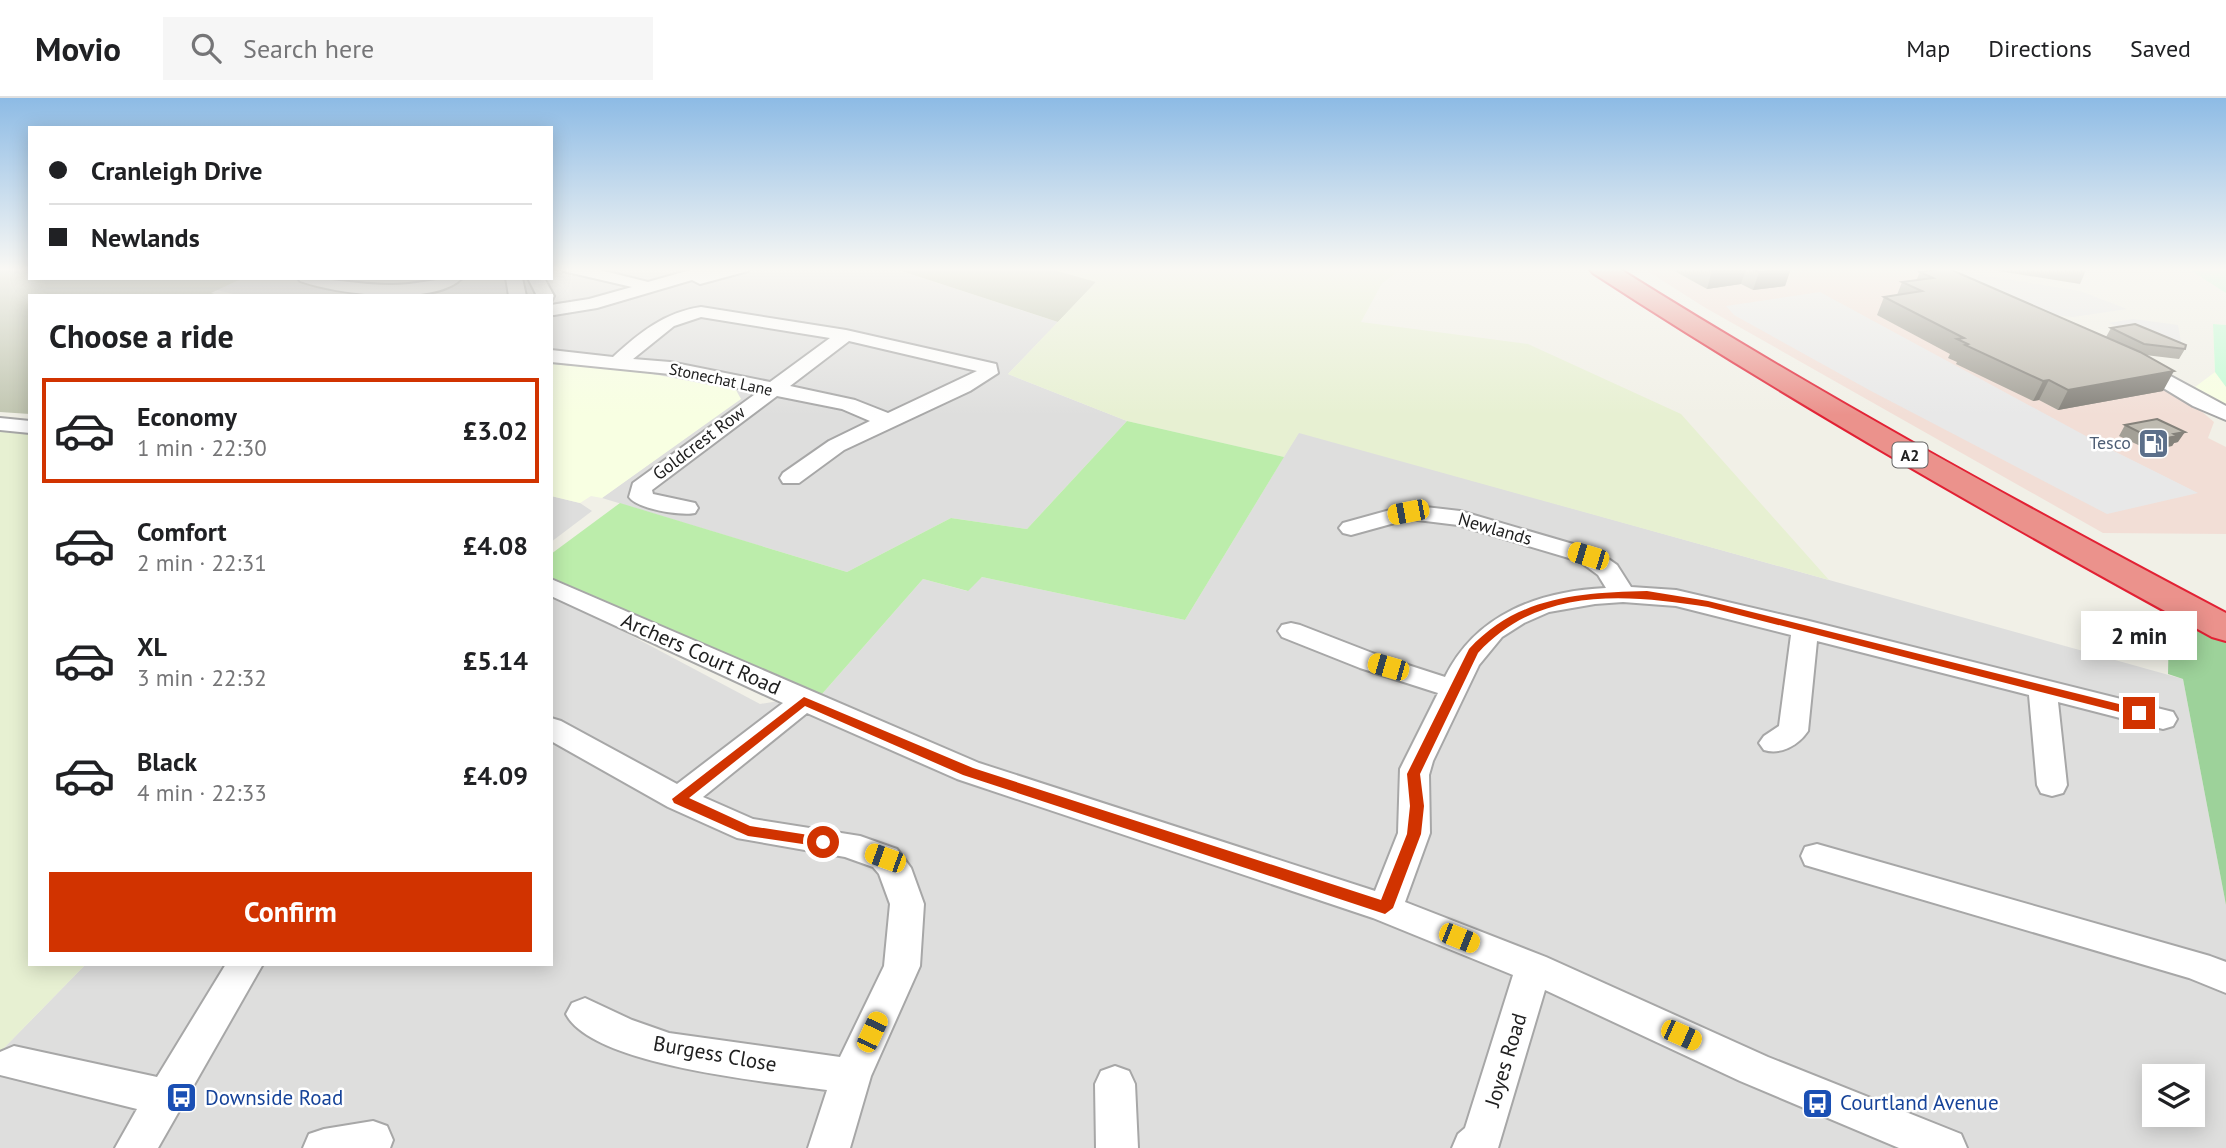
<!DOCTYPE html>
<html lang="en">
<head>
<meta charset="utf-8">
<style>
	:root { --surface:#fff; --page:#f6f6f6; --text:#202124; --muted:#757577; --line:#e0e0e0; --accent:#d13300 }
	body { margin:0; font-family:"PT Sans",sans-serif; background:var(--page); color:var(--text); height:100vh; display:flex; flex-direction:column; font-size:26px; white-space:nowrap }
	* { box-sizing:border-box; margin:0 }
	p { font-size:23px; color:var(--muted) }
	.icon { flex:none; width:38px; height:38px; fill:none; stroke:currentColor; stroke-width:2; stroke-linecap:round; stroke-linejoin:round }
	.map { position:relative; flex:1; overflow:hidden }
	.sheet { position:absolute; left:28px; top:196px; width:525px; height:672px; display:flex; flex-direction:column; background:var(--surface); border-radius:0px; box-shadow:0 4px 18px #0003 }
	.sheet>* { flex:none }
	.hud { position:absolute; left:28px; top:28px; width:525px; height:154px; border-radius:0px; box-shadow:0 4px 18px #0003; display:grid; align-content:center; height:154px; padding:0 21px; background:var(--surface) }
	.buttons { position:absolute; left:2142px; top:966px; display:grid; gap:14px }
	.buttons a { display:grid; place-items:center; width:63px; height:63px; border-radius:0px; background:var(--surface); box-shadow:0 4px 18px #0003; font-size:35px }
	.end { position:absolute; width:32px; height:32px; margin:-16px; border:9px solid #d13300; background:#fff; box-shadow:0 0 0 4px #fff }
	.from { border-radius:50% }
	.bubble { position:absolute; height:49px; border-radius:0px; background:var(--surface); box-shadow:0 4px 18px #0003; font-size:23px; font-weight:700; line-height:49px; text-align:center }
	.car { position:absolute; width:21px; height:42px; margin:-21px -10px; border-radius:9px; box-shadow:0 0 5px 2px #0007; background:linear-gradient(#f5c518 24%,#345 0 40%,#f5c518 0 76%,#345 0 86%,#f5c518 0) }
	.hud b { display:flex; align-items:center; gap:24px; height:66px; font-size:26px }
	.hud b+b { border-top:2px solid var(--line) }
	.hud i { width:18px; height:18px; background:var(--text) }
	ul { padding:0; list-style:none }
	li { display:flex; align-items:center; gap:21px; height:105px; margin:0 14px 10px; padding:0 7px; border:4px solid transparent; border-radius:0px }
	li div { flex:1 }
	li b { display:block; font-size:26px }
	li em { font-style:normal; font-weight:700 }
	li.active { border-color:var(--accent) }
	li>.icon { width:63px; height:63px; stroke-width:1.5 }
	h2 { padding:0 21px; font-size:32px; line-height:84px }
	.primary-button { display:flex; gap:14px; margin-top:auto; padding:14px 21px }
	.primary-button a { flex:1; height:80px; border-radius:0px; background:var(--accent); color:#fff; font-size:28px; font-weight:700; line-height:80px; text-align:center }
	header { display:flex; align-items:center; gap:42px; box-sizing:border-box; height:98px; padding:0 35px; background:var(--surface); border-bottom:2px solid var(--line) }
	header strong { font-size:33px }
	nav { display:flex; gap:38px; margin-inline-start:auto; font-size:24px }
	.search { width:490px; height:63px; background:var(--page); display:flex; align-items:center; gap:18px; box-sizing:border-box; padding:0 24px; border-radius:0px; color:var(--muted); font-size:26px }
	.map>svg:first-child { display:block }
</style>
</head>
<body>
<header>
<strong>Movio</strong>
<div class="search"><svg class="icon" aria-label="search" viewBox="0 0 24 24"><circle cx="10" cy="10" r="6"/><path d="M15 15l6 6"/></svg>Search here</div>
<nav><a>Map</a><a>Directions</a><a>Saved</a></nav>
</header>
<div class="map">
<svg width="2226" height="1050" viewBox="0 0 2226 1050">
	<rect width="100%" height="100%" fill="#f1f0e7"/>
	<!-- residential -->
	<path fill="#dededd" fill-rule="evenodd" d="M551,170H891L1058,224L1008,276L1127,323L1027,431L951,420L847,474L602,400L741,300L551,267V198H242L216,192L241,180H551Z
		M1299,334L2183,581L2226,807V1050H0V954L86,866H551V495L760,606L822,596L923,481L967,493L982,479L1185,522ZM2154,978H2193V1017H2154Z
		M551,398L580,405L592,413L551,444Z"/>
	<!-- commercial -->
	<path fill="#f2ded6" d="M1643,170H1924L2166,283L2214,324L2208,340L2226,349V436L2103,435L1704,209Z"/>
	<!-- education -->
	<path fill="#f8ffe2" d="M2213,226L2226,227V308L2195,289L2215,274Z
		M551,266L637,273L736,292L741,301L602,400L591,398L580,405L551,398Z"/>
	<!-- construction -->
	<path fill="#c1c6b1" d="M0,170H30V180H243L211,195L221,198H30V316L0,314Z
		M892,170H1047L1097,183L1058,224Z"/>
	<!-- farmland -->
	<path fill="#e7f0d2" d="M1047,170H1404L1382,185L1361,224L1528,246L1681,316L1829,482L1299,335L1284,359L1127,323L1008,276L1096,184Z
		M0,326L30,329V866H86L0,954Z"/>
	<!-- grass -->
	<path fill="#bcedab" d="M1127,323L1284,359L1185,522L982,479L968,493L923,481L822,596L551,482V456L620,405L847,474L951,420L1027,431Z"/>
	<!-- forest -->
	<path fill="#9dd29a" d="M2166,510L2226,542V807L2183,581L2168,576L2169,527Z"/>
	<!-- park -->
	<path fill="#c3fcd5" d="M2187,170H2226V195Z
		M2213,226L2226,227V289L2215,274Z"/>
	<!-- parking -->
	<path fill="#e8e8e8" d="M1938,170L2080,193L2127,211L2073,219L2055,217Z
		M1820,194L2108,350L2198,395L2107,416L1871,293L1734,217L1726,208Z
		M2133,221L2178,227L2182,249L2162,248L2109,225Z"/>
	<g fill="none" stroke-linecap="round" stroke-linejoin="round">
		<defs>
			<path id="minor" d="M561,170H592L648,184L697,170H750L748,173L700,186L692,182L597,210L554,217H551V207L589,201L632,189L563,173Z
				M298,180C329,180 360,187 391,187C416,187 438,180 462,180C434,209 335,196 300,183Z
				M506,180H522L526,198H509Z
				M528,180H544L554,198L552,202L551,198H537Z
				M701,209L846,232L996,266L998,275L970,293L844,352L799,385H783L780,380L783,375L829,343L870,323L842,311L777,298L652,392L653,396L695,405L698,410L695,415C681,418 637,411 629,399L633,385L758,294L670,276L551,264V252L613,259C639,235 665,214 701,209ZM701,219L830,240L770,284L670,264L633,261L674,228ZM849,243L977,273L888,315L855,302L790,288Z
				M2139,261L2226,308V322L2193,308L2132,271L2130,267L2132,263Z
				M0,320L30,323V335L0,332Z
				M1408,407L1460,413L1597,453L1617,467L1631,489L1676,492L1805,522L2173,614L2177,621L2173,628L2163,631L2058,604L2067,687L2063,695L2052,698L2041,695L2037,687L2029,597L1817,543L1808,633C1798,648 1780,657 1764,652L1759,645L1764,638L1779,628L1791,537L1676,508L1623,504L1595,506L1549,514L1524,525L1502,539L1479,567L1433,663L1429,677L1430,735L1405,804L1546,859L1768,959L1961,1036L1967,1050H1899L1740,983L1545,892L1498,1050H1452L1458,1036L1465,1030L1513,877L1373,820L957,681L807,615L703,699L753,721L860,738L897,751L911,770L924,806L920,868L871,978L850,1050H808L827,992C771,984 592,968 566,916L572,905L585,900L632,922L669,935L840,959L884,868L890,806L879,776L873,769L845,759L737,740L668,709L551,643V620L561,623L677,686L783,605L551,498V481L979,665L1375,793L1398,735L1400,671L1438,595L1360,570L1282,539L1278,533L1282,527L1291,525L1300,527L1380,558L1445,579C1476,516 1539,493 1606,490L1598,477L1579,463L1458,427L1409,421L1351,437L1343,435L1339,430L1343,425Z
				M1817,746L2210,858L2226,864V895L2189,880L1805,767L1801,758L1805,749Z
				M226,866H263L158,1050H115L137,1011L0,977V954L14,948L157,979Z
				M1115,968L1129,973L1135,986L1138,1050H1096L1095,986L1101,973Z
				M373,1023L387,1028L393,1042L390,1050H303L309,1036L324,1031Z"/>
			<path id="highway" d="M1589,170H1618C1816,294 2020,406 2226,515V543L2212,539C2002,424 1794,306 1593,175Z"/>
		</defs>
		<!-- minor casing -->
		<use href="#minor" stroke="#a7a7a7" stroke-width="4"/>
		<!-- highway casing -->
		<use href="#highway" stroke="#e22134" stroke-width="4"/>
		<!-- minor -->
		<use href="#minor" fill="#fff" fill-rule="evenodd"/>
		<!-- highway -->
		<use href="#highway" fill="#eb928c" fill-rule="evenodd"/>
	</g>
	<!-- wall -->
	<path fill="#a3a097" d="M1669,170H1791L1785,188L1753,192L1741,186L1707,191Z
		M1980,170H2087L2080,186Z
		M1920,174L2106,239L2111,230L2185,251L2179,261L2145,257L2163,293L2058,312L2039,302L2033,303L1956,266L1957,264L1948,260L1950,256L1877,217L1884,199L1897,197L1902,184L1916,183Z
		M2125,327L2178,344L2174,345L2172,348L2149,352L2119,338Z"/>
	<!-- shaded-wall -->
	<path fill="#85827b" d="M1733,170H1746L1741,186L1707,191L1712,173Z
		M1791,170L1785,188L1753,192L1759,174Z
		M2174,273L2163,293L2058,312L2068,292Z
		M2049,282L2039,302L2033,303L2043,283Z
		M2185,334L2178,344L2174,345L2172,348L2149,352L2155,342Z"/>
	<!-- building -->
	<path fill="#bebab0" stroke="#85827b" stroke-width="2" d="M1706,170H1733L1712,173Z
		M1750,170H1791L1759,174Z
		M1947,170L2140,254L2174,273L2068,292L2049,282L2043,283L1965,247L1968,246L1957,241L1964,240L1884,199L1922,193L1902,184L1933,180L1920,174Z
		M2135,226L2186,247L2185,251L2144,246L2111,230Z
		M2157,321L2185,334L2174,336L2178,338L2155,342L2125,327Z"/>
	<!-- sky -->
	<linearGradient id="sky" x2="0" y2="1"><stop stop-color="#8dbbe5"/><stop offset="0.54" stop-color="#f9f8f4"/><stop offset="1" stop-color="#f9f8f4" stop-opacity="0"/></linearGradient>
	<rect width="2226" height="317" fill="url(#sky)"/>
	<!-- route -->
	<path fill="#d13300" d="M1647,493L1708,503L2139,611L2145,615L2139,619L1708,509C1627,496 1539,488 1478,555L1420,676L1424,708L1421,736L1393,810L1385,816L963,677L805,608L689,700L750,728L828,740V747L823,749L748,738L674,705L672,701L804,599L973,670L1381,802L1407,736L1410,708L1407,676L1469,551C1518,498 1579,495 1647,493Z"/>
	<!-- icons -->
	<defs>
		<symbol id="fuel-square" viewBox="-11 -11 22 22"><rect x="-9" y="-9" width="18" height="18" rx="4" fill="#5c6f8a" stroke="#fff"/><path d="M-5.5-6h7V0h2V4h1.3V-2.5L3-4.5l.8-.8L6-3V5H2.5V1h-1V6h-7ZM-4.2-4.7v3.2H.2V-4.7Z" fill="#fff"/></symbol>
		<symbol id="bus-square" viewBox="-11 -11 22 22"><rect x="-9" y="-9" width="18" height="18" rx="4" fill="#1a4fb4" stroke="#fff"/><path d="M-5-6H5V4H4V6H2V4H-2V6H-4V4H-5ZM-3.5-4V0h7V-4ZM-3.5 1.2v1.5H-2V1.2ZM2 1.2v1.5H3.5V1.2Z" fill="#fff"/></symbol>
	</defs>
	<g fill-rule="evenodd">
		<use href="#fuel-square" x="2136" y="328" width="35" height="35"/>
		<use href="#bus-square" x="164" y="982" width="35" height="35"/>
		<use href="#bus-square" x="1800" y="988" width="35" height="35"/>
	</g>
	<g text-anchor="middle" stroke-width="5" stroke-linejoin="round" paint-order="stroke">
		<!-- far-street labels -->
		<g font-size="16" fill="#202020" stroke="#fff">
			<text transform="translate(721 281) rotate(12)" y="6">Stonechat Lane</text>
		</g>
		<!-- shield labels -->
		<rect fill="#fff" stroke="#636363" stroke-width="2" x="1892.5" y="344.5" width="35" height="25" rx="5"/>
		<g font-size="16" font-weight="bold" fill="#202020">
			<text x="1910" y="363">A2</text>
		</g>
		<!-- street labels -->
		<g font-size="18" fill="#202020" stroke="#fff">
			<text transform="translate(699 345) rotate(-37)" y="6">Goldcrest Row</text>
			<text transform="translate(1495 431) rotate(16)" y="6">Newlands</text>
		</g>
		<!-- service labels -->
		<g font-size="18" fill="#4e5e75" stroke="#fff" text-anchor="end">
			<text x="2131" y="351">Tesco</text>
		</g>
		<!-- near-street labels -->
		<g font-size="21" fill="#202020" stroke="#fff">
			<text transform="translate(701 556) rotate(24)" y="7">Archers Court Road</text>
			<text transform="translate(715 956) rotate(10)" y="7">Burgess Close</text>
			<text transform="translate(1506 962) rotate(-73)" y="7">Joyes Road</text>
		</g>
		<!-- near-transit labels -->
		<g font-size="21" fill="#164399" stroke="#fff" text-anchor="start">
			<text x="205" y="1007">Downside Road</text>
			<text x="1840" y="1012">Courtland Avenue</text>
		</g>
	</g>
</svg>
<div class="buttons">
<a><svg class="icon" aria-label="layers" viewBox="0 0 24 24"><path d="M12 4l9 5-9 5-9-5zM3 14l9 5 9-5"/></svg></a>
</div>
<i class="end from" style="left:823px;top:744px"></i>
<i class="end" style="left:2139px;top:615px"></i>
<div class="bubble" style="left:2081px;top:513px;width:116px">2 min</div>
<i class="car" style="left:1408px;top:414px;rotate:259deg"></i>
<i class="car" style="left:1588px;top:458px;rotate:287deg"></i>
<i class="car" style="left:1388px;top:569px;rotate:286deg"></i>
<i class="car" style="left:885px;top:760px;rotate:290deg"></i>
<i class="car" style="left:1459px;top:840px;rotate:112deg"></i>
<i class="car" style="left:872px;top:934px;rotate:25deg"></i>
<i class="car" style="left:1681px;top:937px;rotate:114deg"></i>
<div class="hud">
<b><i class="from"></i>Cranleigh Drive</b>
<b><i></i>Newlands</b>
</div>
<section class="sheet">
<h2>Choose a ride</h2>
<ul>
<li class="active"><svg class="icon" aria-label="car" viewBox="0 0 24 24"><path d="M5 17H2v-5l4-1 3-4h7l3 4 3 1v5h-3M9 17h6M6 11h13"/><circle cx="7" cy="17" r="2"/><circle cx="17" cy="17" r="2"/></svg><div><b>Economy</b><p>1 min · 22:30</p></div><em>£3.02</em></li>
<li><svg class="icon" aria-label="car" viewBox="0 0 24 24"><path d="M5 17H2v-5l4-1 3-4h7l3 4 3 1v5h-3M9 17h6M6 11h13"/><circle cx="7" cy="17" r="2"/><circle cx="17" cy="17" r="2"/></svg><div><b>Comfort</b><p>2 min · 22:31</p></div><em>£4.08</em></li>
<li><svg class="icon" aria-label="car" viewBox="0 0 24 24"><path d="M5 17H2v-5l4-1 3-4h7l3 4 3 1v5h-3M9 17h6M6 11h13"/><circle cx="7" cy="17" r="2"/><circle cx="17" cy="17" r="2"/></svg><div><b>XL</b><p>3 min · 22:32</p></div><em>£5.14</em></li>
<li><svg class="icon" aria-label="car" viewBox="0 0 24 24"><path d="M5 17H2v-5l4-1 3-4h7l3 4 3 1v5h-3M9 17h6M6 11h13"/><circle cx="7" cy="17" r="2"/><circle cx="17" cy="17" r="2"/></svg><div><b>Black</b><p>4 min · 22:33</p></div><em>£4.09</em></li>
</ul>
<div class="primary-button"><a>Confirm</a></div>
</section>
</div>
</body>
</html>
